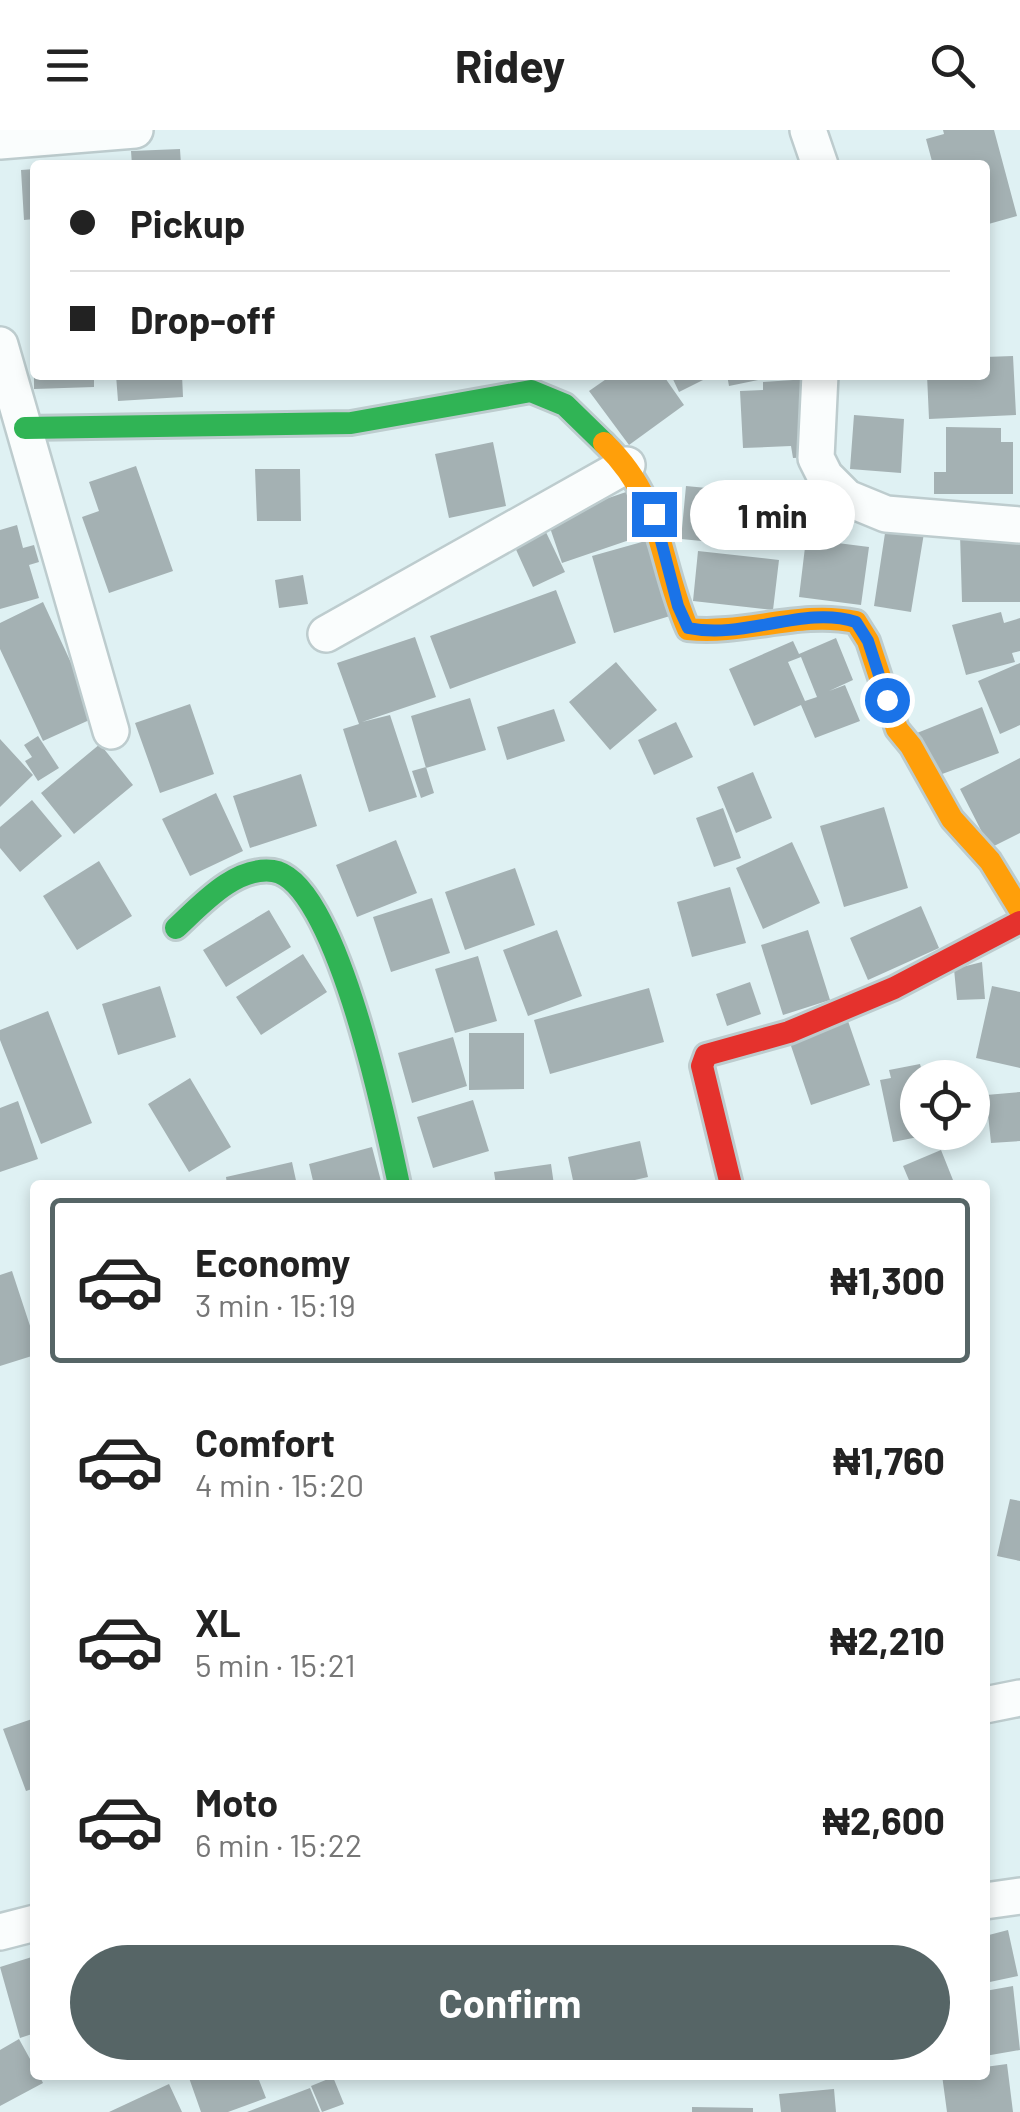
<!DOCTYPE html>
<html lang="en">
<head>
<meta charset="utf-8">
<style>
	:root { --surface:#fff; --page:#f2f2f2; --text:#222; --muted:#767676; --line:#e0e0e0; --accent:#566566 }
	body { margin:0; font-family:Barlow,sans-serif; background:var(--page); color:var(--text); height:100vh; display:flex; flex-direction:column; font-size:38px; white-space:nowrap }
	* { box-sizing:border-box; margin:0 }
	p { font-size:32px; color:var(--muted) }
	.icon { flex:none; width:55px; height:55px; fill:none; stroke:currentColor; stroke-width:2; stroke-linecap:round; stroke-linejoin:round }
	.map { position:relative; flex:1; overflow:hidden }
	.details { position:absolute; left:30px; top:1050px; width:960px; height:900px; display:flex; flex-direction:column; background:var(--surface); border-radius:10px; box-shadow:0 5px 15px #0003 }
	.details>* { flex:none }
	.guide { position:absolute; left:30px; top:30px; width:960px; height:220px; border-radius:10px; box-shadow:0 5px 15px #0003; display:grid; align-content:center; height:220px; padding:0 40px; background:var(--surface) }
	.controls { position:absolute; left:900px; top:930px; display:grid; gap:20px }
	.controls a { display:grid; place-items:center; width:90px; height:90px; border-radius:50%; background:var(--surface); box-shadow:0 5px 15px #0003; font-size:50px }
	.end { position:absolute; width:45px; height:45px; margin:-22px; border:12px solid #1a73e8; background:#fff; box-shadow:0 0 0 5px #fff }
	.from { border-radius:50% }
	.bubble { position:absolute; height:70px; border-radius:35px; background:var(--surface); box-shadow:0 5px 15px #0003; font-size:32px; font-weight:700; line-height:70px; text-align:center }
	.guide b { display:flex; align-items:center; gap:35px; height:95px; font-size:38px }
	.guide b+b { border-top:2px solid var(--line) }
	.guide i { width:25px; height:25px; background:var(--text) }
	ul { padding:18px 0 0; list-style:none }
	li { display:flex; align-items:center; gap:30px; height:165px; margin:0 20px 15px; padding:0 20px; border:5px solid transparent; border-radius:10px }
	li div { flex:1 }
	li b { display:block; font-size:38px }
	li em { font-style:normal; font-weight:700 }
	li.on { border-color:var(--accent) }
	li>.icon { width:90px; height:90px; stroke-width:1.5 }
	.primary-button { display:flex; gap:20px; margin-top:auto; padding:20px 40px }
	.primary-button a { flex:1; height:115px; border-radius:60px; background:var(--accent); color:#fff; font-size:40px; font-weight:700; line-height:115px; text-align:center }
	header { display:flex; justify-content:space-between; align-items:center; height:130px; padding:0 40px; background:var(--surface); font-size:45px; font-weight:700 }
	.map>svg:first-child { display:block }
</style>
</head>
<body>
<header><svg class="icon" aria-label="menu" viewBox="0 0 24 24"><path d="M4 6h16M4 12h16M4 18h16"/></svg>Ridey<svg class="icon" aria-label="search" viewBox="0 0 24 24"><circle cx="10" cy="10" r="6"/><path d="M15 15l6 6"/></svg></header>
<div class="map">
<svg width="1020" height="1982" viewBox="0 0 1020 1982">
	<rect width="100%" height="100%" fill="#dff1f3"/>
	<!-- building -->
	<path fill="#a4b1b3" fill-rule="evenodd" d="M943,0H994L1017,86L985,95V35H933L926,9L944,4Z
		M180,19L181,35H132L131,21Z
		M35,39V89L24,90L21,40Z
		M1013,226L1016,285L929,289L927,245H985V227Z
		M34,245H94V257L34,259Z
		M116,245H182L183,267L118,271Z
		M612,245H663L684,275L629,315L589,261Z
		M671,245H713L679,262Z
		M727,245H762L763,249L729,256Z
		M808,249L814,327L793,328L791,316L743,318L740,261L763,260V252Z
		M854,285L904,289L901,343L850,339Z
		M946,297L1001,298V312H1013V364H934V342H946Z
		M493,312L506,376L449,388L435,324Z
		M136,336L173,441L109,463L82,387L99,381L89,352Z
		M255,339H300L301,391H257Z
		M686,356L790,366L785,419L681,409Z
		M632,360L647,404L562,433L547,389Z
		M887,390L925,397L911,482L874,476Z
		M17,395L23,418L34,415L39,432L29,435L39,468L0,479V400Z
		M544,398L565,442L533,457L513,413Z
		M960,404H1020V472H962Z
		M806,409L869,417L861,475L799,467Z
		M649,410L670,486L614,503L592,426Z
		M698,421L779,430L773,480L693,471Z
		M303,445L308,474L279,478L275,450Z
		M556,460L576,513L450,559L430,506Z
		M43,472L96,587L43,611L0,519V493Z
		M1001,482L1004,493L1020,488V521L1012,523L1015,532L966,545L952,495Z
		M415,507L436,567L362,592L390,585L417,667L369,682L343,599L359,594L337,533Z
		M836,508L853,550L829,561L845,555L860,591L815,608L801,575L754,596L729,539L793,511L799,524ZM801,527L817,567L805,571L788,532Z
		M616,532L657,580L610,620L569,572Z
		M1020,533V595L1000,604L978,551Z
		M470,568L486,620L426,638L411,586Z
		M190,574L214,644L160,663L135,593Z
		M982,577L999,623L934,647L917,603Z
		M554,579L565,611L507,630L497,597Z
		M676,592L693,627L654,645L638,610Z
		M38,606L59,638L38,651L25,631L32,627L24,615Z
		M0,609L33,645L0,677Z
		M100,614L133,655L74,704L41,663Z
		M1020,628V703L990,718L960,659Z
		M426,637L434,663L421,668L412,641Z
		M753,642L772,688L736,703L717,657Z
		M301,644L317,696L250,718L233,666Z
		M216,663L243,721L190,746L162,689Z
		M32,670L62,706L20,742L0,718V697Z
		M884,677L908,758L844,777L820,696Z
		M723,678L741,728L714,737L696,688Z
		M396,710L417,763L357,787L336,735Z
		M792,712L820,773L763,799L736,738Z
		M99,731L132,786L77,820L43,766Z
		M515,738L535,795L465,820L445,762Z
		M730,757L746,813L692,827L677,772Z
		M432,768L450,823L391,842L373,787Z
		M921,776L939,818L868,850L850,808Z
		M269,780L291,817L226,857L203,820Z
		M557,800L582,866L528,886L503,820Z
		M808,800L830,870L783,885L761,815Z
		M303,824L327,862L261,905L236,867Z
		M478,826L497,891L455,903L435,839Z
		M982,832L985,869L957,870L954,839Z
		M750,852L761,884L727,896L716,864Z
		M160,856L176,907L118,925L102,874Z
		M992,856L1020,862V938L976,928Z
		M649,858L664,912L550,944L534,890Z
		M48,881L92,993L41,1014L0,910V900Z
		M848,891L870,955L811,975L789,910Z
		M469,903H524V959L469,960Z
		M453,907L467,956L412,973L398,923Z
		M920,934L922,941L946,936L949,948H918V1002L933,1004L893,1012L880,950L891,948L889,940Z
		M190,948L231,1017L189,1042L148,974Z
		M1020,962V1011L991,1013L986,965Z
		M473,970L489,1021L433,1038L417,987Z
		M18,971L38,1029L0,1042V978Z
		M640,1011L648,1047L613,1055H574L568,1027Z
		M372,1017L382,1055H314L309,1034Z
		M941,1020L955,1055H911L903,1036Z
		M292,1032L297,1055H227L226,1047Z
		M551,1034L554,1055H496L494,1042Z
		M12,1141L35,1211V1225L0,1236V1145Z
		M1010,1369L1020,1371V1431L997,1426Z
		M35,1588V1658L26,1661L3,1599Z
		M1008,1800L1018,1846L985,1853V1806Z
		M35,1826V1903L20,1908L0,1837Z
		M1013,1856L1020,1920L985,1926V1861Z
		M19,1909L35,1938V1945H39L43,1953L0,1976V1920Z
		M1007,1934L1013,1982H947L942,1945H985V1937Z
		M188,1945H257L266,1968L228,1982H201Z
		M333,1947L344,1974L322,1982L311,1956Z
		M169,1954L182,1982H109Z
		M310,1958L320,1982H247Z
		M834,1959L836,1982H781L779,1964Z
		M692,1977L753,1978V1982H692Z"/>
	<g fill="none" stroke-linecap="round" stroke-linejoin="round">
		<defs>
			<path id="street" d="M808,0L820,35
				M0,11L135,0
				M0,215L111,601
				M820,245L816,328L825,346L847,368L886,384L1020,395
				M326,504L627,335
				M985,1575L1020,1568
				M985,1771L1020,1766
				M0,1802L35,1793"/>
			<path id="fast" d="M25,298L351,293L531,261L565,275L604,313
				M176,798C201,775 235,736 273,741C337,750 387,999 399,1055"/>
			<path id="slow" d="M604,313C665,372 657,428 688,499C745,505 799,480 856,492L868,511L897,599L911,616L952,689L990,731L1020,780"/>
			<path id="jam" d="M731,1055L702,936L706,925L789,902L894,858L1020,792"/>
		</defs>
		<!-- street casing -->
		<use href="#street" stroke="#bdccce" stroke-width="40"/>
		<!-- fast casing -->
		<use href="#fast" stroke="#bdccce" stroke-width="28"/>
		<!-- slow casing -->
		<use href="#slow" stroke="#bdccce" stroke-width="28"/>
		<!-- jam casing -->
		<use href="#jam" stroke="#bdccce" stroke-width="28"/>
		<!-- street -->
		<use href="#street" stroke="#fafdfd" stroke-width="35"/>
		<!-- fast -->
		<use href="#fast" stroke="#30b455" stroke-width="22"/>
		<!-- slow -->
		<use href="#slow" stroke="#ff9f0a" stroke-width="22"/>
		<!-- jam -->
		<use href="#jam" stroke="#e5322d" stroke-width="22"/>
	</g>
	<g fill="none" stroke-linecap="round" stroke-linejoin="round">
		<!-- route -->
		<path stroke="#1a73e8" stroke-width="12" d="M654,384L678,476L688,498C745,510 804,475 856,492L868,511L887,570"/>
	</g>
</svg>
<div class="controls">
<a><svg class="icon" aria-label="locate" viewBox="0 0 24 24"><circle cx="12" cy="12" r="6"/><path d="M12 2v4M12 18v4M2 12h4M18 12h4"/></svg></a>
</div>
<i class="end from" style="left:887px;top:570px"></i>
<i class="end" style="left:654px;top:384px"></i>
<div class="bubble" style="left:690px;top:350px;width:165px">1 min</div>
<div class="guide">
<b><i class="from"></i>Pickup</b>
<b><i></i>Drop-off</b>
</div>
<section class="details">
<ul>
<li class="on"><svg class="icon" aria-label="car" viewBox="0 0 24 24"><path d="M5 17H2v-5l4-1 3-4h7l3 4 3 1v5h-3M9 17h6M6 11h13"/><circle cx="7" cy="17" r="2"/><circle cx="17" cy="17" r="2"/></svg><div><b>Economy</b><p>3 min · 15:19</p></div><em>₦1,300</em></li>
<li><svg class="icon" aria-label="car" viewBox="0 0 24 24"><path d="M5 17H2v-5l4-1 3-4h7l3 4 3 1v5h-3M9 17h6M6 11h13"/><circle cx="7" cy="17" r="2"/><circle cx="17" cy="17" r="2"/></svg><div><b>Comfort</b><p>4 min · 15:20</p></div><em>₦1,760</em></li>
<li><svg class="icon" aria-label="car" viewBox="0 0 24 24"><path d="M5 17H2v-5l4-1 3-4h7l3 4 3 1v5h-3M9 17h6M6 11h13"/><circle cx="7" cy="17" r="2"/><circle cx="17" cy="17" r="2"/></svg><div><b>XL</b><p>5 min · 15:21</p></div><em>₦2,210</em></li>
<li><svg class="icon" aria-label="car" viewBox="0 0 24 24"><path d="M5 17H2v-5l4-1 3-4h7l3 4 3 1v5h-3M9 17h6M6 11h13"/><circle cx="7" cy="17" r="2"/><circle cx="17" cy="17" r="2"/></svg><div><b>Moto</b><p>6 min · 15:22</p></div><em>₦2,600</em></li>
</ul>
<div class="primary-button"><a>Confirm</a></div>
</section>
</div>
</body>
</html>
